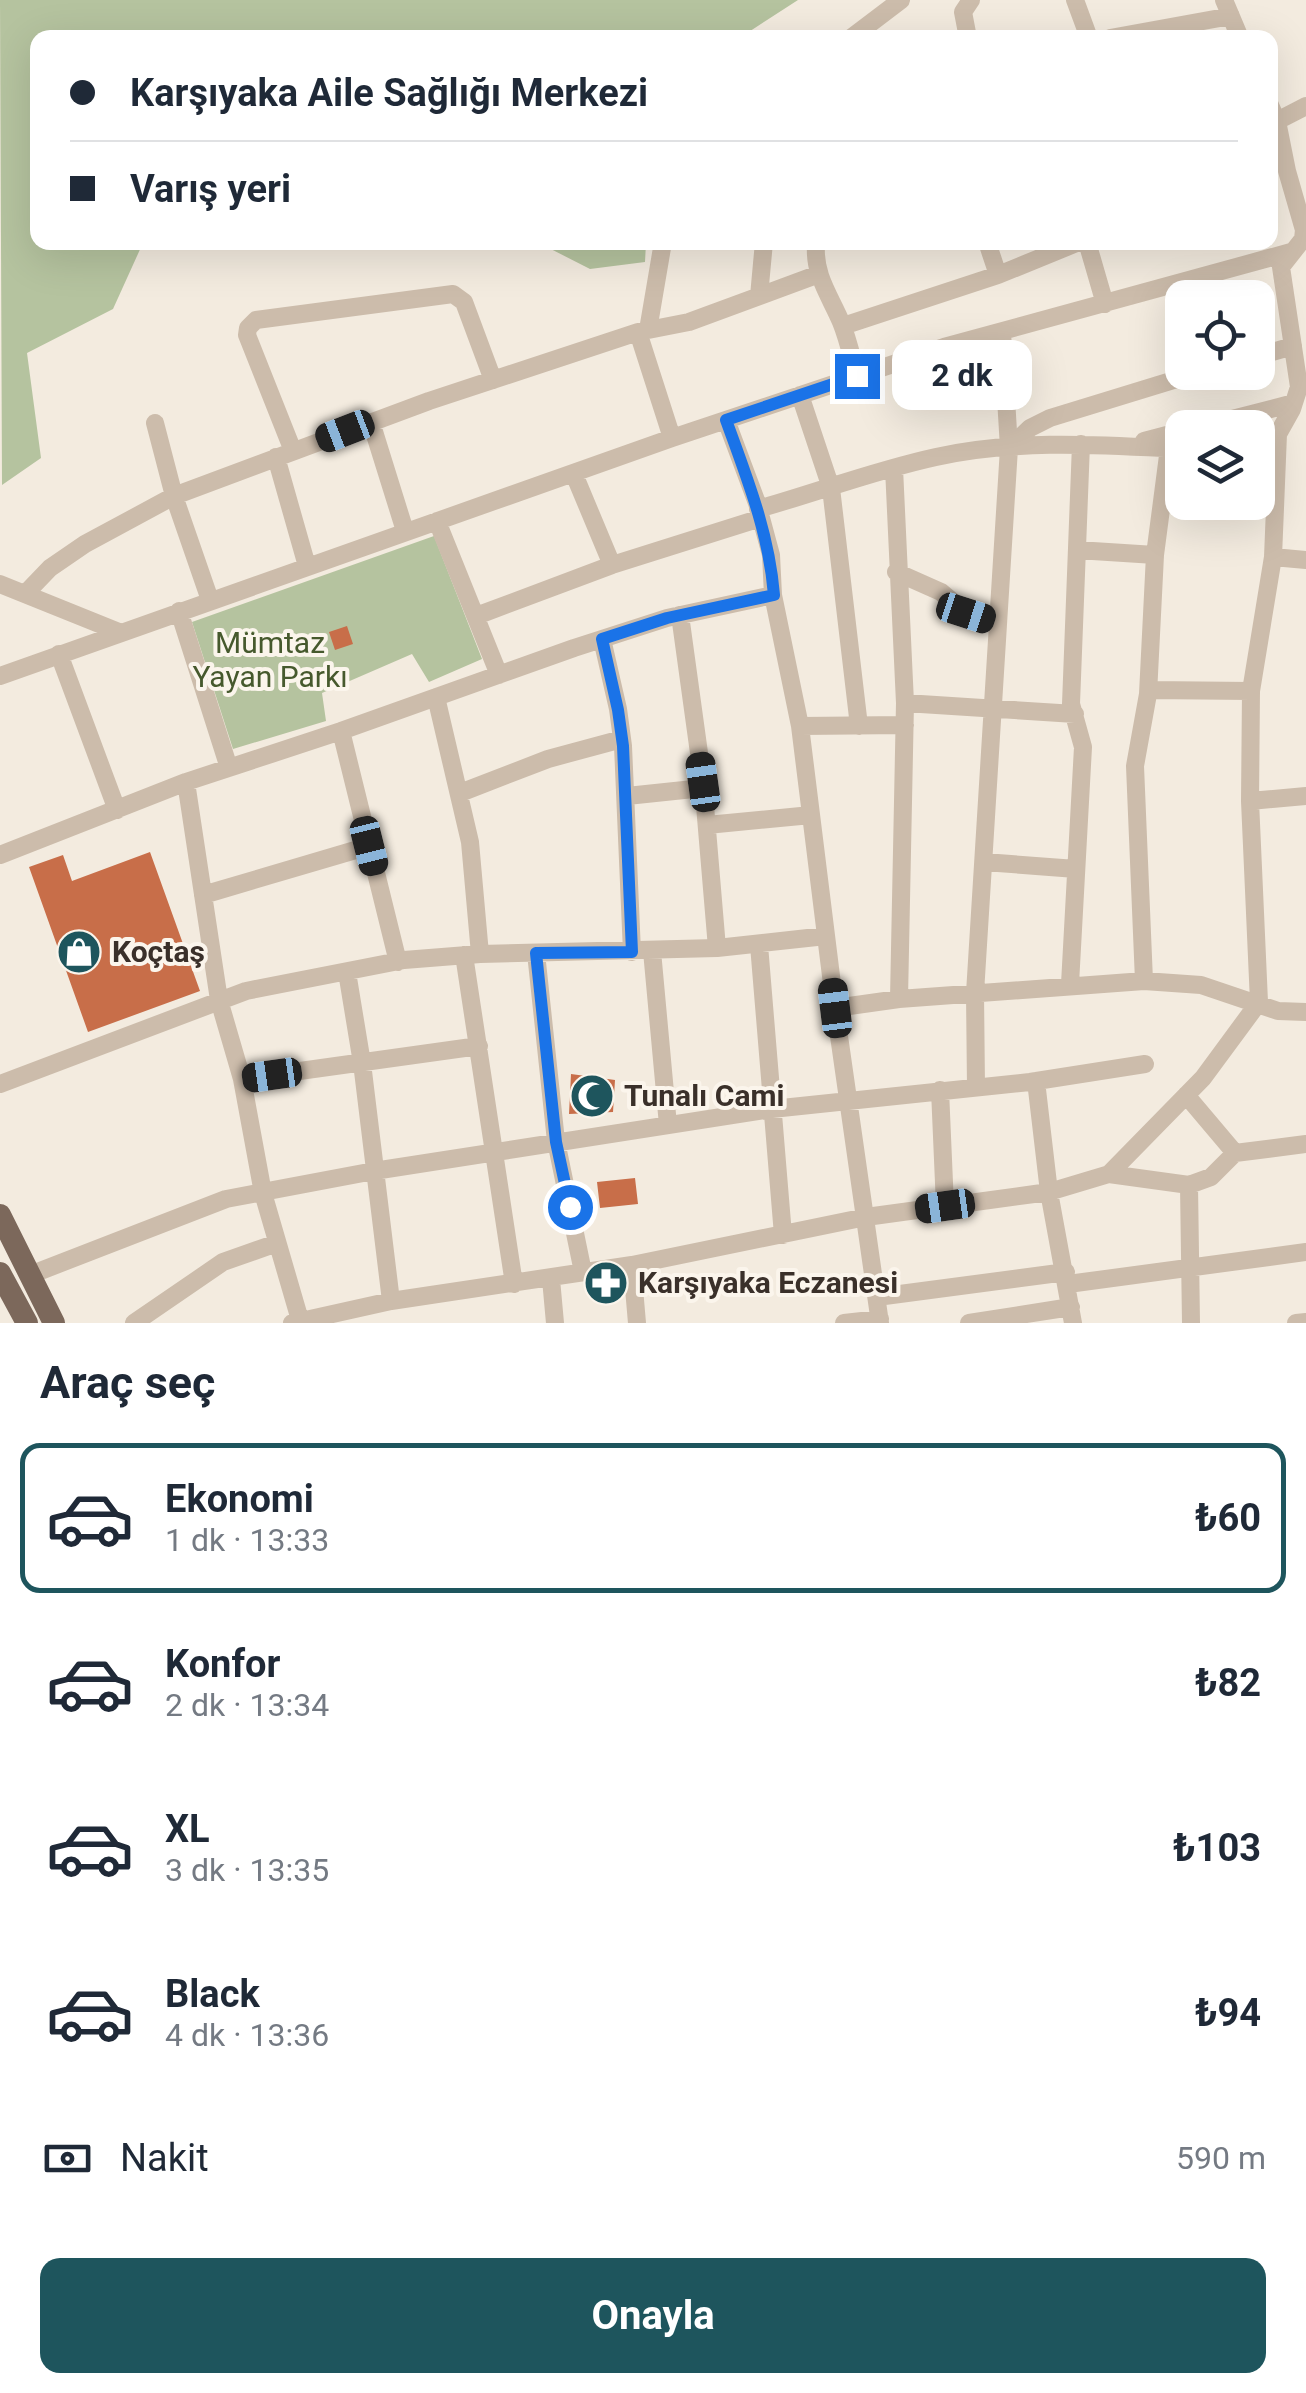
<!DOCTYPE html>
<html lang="tr">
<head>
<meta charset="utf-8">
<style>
	:root { --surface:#fff; --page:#f2f2f3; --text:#1f2937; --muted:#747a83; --line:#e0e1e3; --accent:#1e555d }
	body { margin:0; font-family:Roboto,sans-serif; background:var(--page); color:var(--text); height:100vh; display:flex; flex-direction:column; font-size:38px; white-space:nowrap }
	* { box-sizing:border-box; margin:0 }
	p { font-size:32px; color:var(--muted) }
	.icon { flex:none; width:55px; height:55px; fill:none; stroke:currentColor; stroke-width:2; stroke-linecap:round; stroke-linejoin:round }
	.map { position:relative; height:1323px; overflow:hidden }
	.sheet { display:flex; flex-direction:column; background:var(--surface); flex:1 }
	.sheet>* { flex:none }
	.guide { position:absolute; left:30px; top:30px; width:1248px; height:220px; border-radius:20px; box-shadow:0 10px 40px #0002; display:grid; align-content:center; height:220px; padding:0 40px; background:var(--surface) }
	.buttons { position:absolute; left:1165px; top:280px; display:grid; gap:20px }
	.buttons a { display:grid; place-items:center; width:110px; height:110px; border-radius:20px; background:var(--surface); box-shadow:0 10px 40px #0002; font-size:50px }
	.end { position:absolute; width:45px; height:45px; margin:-22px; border:12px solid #1a73e8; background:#fff; box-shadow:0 0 0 5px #fff }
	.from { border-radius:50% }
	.bubble { position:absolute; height:70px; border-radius:20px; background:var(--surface); box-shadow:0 10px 40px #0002; font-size:32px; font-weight:700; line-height:70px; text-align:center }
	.car { position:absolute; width:30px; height:60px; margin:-30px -15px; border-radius:12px; box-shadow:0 0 8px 2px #0007; background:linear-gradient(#222 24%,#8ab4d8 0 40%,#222 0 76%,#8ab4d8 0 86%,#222 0) }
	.guide b { display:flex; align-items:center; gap:35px; height:95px; font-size:38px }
	.guide b+b { border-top:2px solid var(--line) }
	.guide i { width:25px; height:25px; background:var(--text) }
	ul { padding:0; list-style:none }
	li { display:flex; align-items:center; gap:30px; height:150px; margin:0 20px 15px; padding:0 20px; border:5px solid transparent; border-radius:20px }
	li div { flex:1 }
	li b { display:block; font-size:38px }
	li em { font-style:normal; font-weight:700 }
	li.active { border-color:var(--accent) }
	li>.icon { width:90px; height:90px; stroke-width:1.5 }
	h2 { padding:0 40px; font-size:45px; line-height:120px }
	.pay { display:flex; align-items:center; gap:25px; height:110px; padding:0 40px; font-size:38px }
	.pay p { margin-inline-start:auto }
	.primary-button { display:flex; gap:20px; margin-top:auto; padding:20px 40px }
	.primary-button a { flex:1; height:115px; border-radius:20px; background:var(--accent); color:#fff; font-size:40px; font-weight:700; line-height:115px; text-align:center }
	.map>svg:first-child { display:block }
</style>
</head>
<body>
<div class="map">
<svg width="1306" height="1323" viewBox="0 0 1306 1323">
	<rect width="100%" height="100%" fill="#f3ebdf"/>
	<!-- green -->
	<path fill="#b5c39f" d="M0,0H798L741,37L38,38V242L175,243L142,245L113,309L27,353L41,458L2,485Z
		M539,243H646L645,262L590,269Z
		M434,536L482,659L429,682L412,654L322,693L326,721L233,749L192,622Z"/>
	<!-- building -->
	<path fill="#c86e49" d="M347,626L353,644L335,650L329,632Z
		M150,852L200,991L88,1032L29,867L63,855L72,881Z
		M571,1074L615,1080L613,1112L569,1114Z
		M635,1178L638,1204L600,1208L597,1182Z"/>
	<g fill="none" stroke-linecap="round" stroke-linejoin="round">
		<!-- minor -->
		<path stroke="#ccbcab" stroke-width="18" d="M1075,0L1089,38
			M1224,0L1240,38
			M851,38L901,0
			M968,38L963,12L971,0
			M1110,38L1231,16
			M1277,121L1306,106
			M820,242L816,246C814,275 830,296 841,322C848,339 852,358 857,376
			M987,242L998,275
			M1087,242L1105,304
			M759,296L764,242
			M843,326L998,275L1079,242
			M648,330L663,242
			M638,332L672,438
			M1258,356L1293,346
			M800,395L831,488L859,726
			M726,420L757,503L771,555L773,595L800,726L835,1008L880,1323
			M371,422L405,531
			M155,423L174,496L210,600
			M1197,428L1294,403
			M1144,441L1182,431
			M1009,448L1030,428L1050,418L1200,372
			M293,451L247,335L248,328L256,320L453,294L464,302L493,380
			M276,457L307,566
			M894,468L905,703L899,999
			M574,474L612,565
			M758,509C818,492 876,470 936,457C1017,439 1101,445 1182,449
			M437,521L499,675
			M1077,550L1155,555
			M1273,557L1306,560
			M896,572L941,592L966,613L998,624
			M0,584L119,632
			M26,593L50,568L85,544L174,496L429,401L638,332L689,322L819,274
			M179,611L229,768
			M680,615L703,782L717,948
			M476,616L612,565L761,518
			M602,639L618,709L623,746L632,952
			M59,654L117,810
			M0,676L672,438L944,347L1291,252
			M1149,690L1251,691
			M436,697L470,842L480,954
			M905,703L1075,714
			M800,726L905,725
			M341,731L398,962
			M186,782L219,1000L242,1079L263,1193L300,1320
			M460,793L548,759L622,739
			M627,796L703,788
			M1250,801L1306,796
			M707,825L811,815
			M0,855L186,782L341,731L574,648L667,618L773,595
			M984,862L1076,869
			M203,895L369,846
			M759,945L783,1235
			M652,951L668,1125
			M536,953L556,1141L583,1272
			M464,955L514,1284
			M347,972L362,1063L391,1301
			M1144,981L1135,766L1148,694L1155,555L1169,448
			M1070,984L1083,747L1071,704L1081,444
			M835,1008L899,999L1144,981L1201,985L1278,1011L1306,1012
			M242,1079L479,1046
			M1036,1081L1049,1192L1073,1323
			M0,1084L246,991L404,960L480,954L717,948L826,936
			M976,1087L975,993L1009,448L1002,332
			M940,1090L945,1206
			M1186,1095L1235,1153
			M1109,1174L1189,1185L1211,1177L1235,1153L1306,1144
			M1189,1185L1191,1323
			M632,1265L637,1323
			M30,1275L226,1199L374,1171L772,1109L1030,1082L1145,1064
			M551,1279L555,1323
			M1068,1284L1306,1252
			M877,1297L1066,1272
			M134,1323L223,1262L277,1243
			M292,1323L391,1301L632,1265L866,1217L1049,1192L1109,1174L1203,1078L1259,1002L1250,801L1251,691L1273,557L1278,434L1292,409L1299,387L1281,267L1303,239L1304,230L1287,171L1277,121L1270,105
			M844,1323L880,1319
			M969,1323L1071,1307
			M1296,1323L1306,1322"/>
		<!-- major -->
		<path stroke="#7c685b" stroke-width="22" d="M0,1215L54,1323
			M0,1273L27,1323"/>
	</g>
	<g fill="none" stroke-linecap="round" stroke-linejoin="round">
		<!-- route -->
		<path stroke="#1a73e8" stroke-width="12" d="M570,1207L556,1142L536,953L632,952L623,746L618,710L602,639L667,618L774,595C769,533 747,478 726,420L857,376"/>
	</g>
	<!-- icons -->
	<defs>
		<symbol id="shop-disc" viewBox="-11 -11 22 22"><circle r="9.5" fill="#1e555d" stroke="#fbf5ec"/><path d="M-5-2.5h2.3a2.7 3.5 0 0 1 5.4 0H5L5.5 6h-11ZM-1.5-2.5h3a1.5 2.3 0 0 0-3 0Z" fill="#fff"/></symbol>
		<symbol id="mosque-disc" viewBox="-11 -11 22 22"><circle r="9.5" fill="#1e555d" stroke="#fbf5ec"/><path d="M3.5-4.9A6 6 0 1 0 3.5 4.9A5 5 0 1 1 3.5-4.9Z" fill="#fff"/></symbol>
		<symbol id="pharmacy-disc" viewBox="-11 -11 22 22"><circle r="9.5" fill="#1e555d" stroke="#fbf5ec"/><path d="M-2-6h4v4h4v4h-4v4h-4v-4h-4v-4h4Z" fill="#fff"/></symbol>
	</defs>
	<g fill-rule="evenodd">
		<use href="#shop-disc" x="54" y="927" width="50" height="50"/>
		<use href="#mosque-disc" x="567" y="1071" width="50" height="50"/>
		<use href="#pharmacy-disc" x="581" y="1258" width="50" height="50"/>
	</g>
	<g text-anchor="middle" stroke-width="8" stroke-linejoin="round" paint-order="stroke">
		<!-- park labels -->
		<g font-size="30" fill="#46592d" stroke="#fbf5ec">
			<text x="270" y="653">Mümtaz<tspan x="270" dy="34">Yayan Parkı</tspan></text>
		</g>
		<!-- poi labels -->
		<g font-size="30" font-weight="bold" fill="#3a302a" stroke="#fbf5ec" text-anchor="start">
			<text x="112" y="962">Koçtaş</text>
			<text x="624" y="1106">Tunalı Cami</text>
			<text x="638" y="1293">Karşıyaka Eczanesi</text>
		</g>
	</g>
</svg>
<div class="buttons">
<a><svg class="icon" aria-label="locate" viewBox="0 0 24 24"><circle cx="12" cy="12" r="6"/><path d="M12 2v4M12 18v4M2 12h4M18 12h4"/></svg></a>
<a><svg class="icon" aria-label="layers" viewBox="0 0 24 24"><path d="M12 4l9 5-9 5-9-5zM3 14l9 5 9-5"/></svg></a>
</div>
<i class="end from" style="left:570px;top:1207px"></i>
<i class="end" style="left:857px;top:376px"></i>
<div class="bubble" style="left:892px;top:340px;width:140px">2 dk</div>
<i class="car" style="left:345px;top:431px;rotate:249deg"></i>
<i class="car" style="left:966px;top:613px;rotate:108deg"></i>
<i class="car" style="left:703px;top:782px;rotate:352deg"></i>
<i class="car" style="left:369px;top:846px;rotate:166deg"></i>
<i class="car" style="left:835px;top:1008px;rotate:353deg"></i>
<i class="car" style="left:272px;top:1075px;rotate:262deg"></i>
<i class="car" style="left:945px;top:1206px;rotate:262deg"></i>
<div class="guide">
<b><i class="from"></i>Karşıyaka Aile Sağlığı Merkezi</b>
<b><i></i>Varış yeri</b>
</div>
</div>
<section class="sheet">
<h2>Araç seç</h2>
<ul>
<li class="active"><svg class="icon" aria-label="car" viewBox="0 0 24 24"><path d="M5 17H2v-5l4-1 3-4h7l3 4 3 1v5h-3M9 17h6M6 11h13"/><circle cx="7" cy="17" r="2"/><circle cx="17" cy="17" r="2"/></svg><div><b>Ekonomi</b><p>1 dk · 13:33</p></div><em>₺60</em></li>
<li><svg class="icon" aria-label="car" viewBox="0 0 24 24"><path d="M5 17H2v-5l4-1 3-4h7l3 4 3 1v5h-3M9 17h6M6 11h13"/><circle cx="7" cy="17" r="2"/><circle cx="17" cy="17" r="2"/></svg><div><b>Konfor</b><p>2 dk · 13:34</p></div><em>₺82</em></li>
<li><svg class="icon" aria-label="car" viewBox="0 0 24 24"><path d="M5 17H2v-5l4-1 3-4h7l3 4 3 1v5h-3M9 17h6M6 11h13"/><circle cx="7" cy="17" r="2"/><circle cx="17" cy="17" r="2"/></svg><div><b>XL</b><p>3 dk · 13:35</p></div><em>₺103</em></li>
<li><svg class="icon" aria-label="car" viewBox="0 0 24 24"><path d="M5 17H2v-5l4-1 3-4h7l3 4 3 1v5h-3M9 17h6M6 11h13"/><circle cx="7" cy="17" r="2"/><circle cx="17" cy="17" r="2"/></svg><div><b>Black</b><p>4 dk · 13:36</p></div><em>₺94</em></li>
</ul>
<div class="pay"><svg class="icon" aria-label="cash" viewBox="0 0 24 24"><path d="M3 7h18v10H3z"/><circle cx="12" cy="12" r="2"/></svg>Nakit<p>590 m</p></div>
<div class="primary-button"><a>Onayla</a></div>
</section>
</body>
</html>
